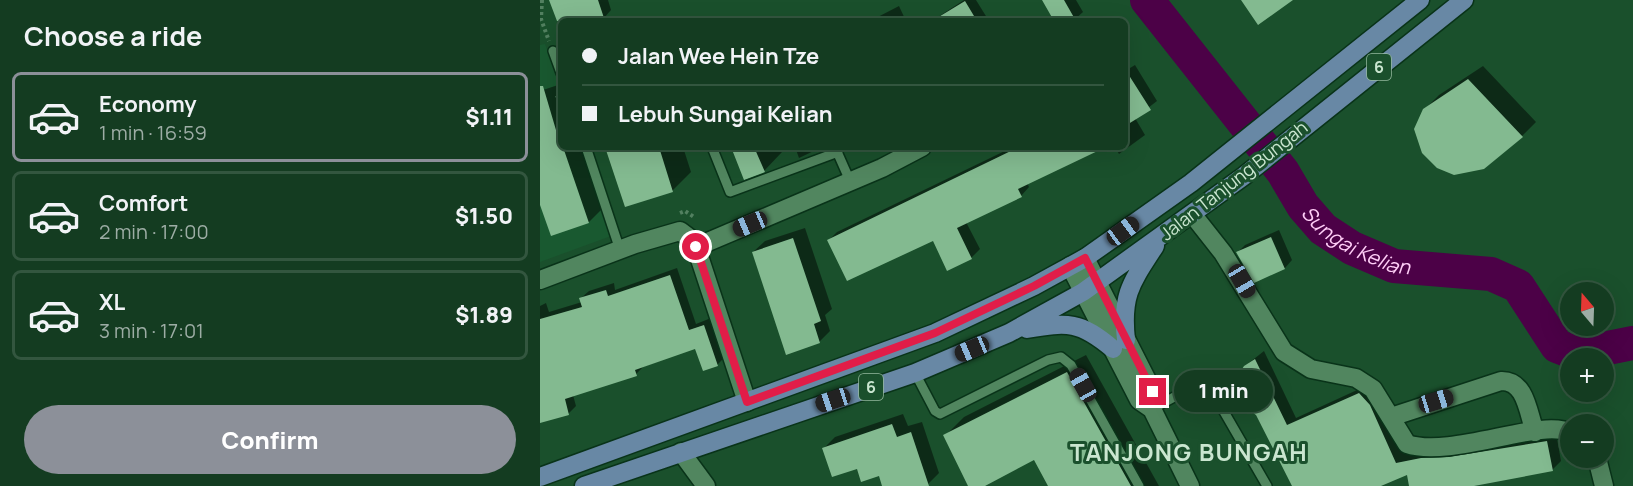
<!DOCTYPE html>
<html lang="en">
<head>
<meta charset="utf-8">
<style>
	:root { --surface:#143c21; --page:#1d432a; --text:#f1f3f6; --muted:#9dada5; --line:#33563f; --accent:#8c9099 }
	body { margin:0; font-family:Manrope,sans-serif; background:var(--page); color:var(--text); height:100vh; display:flex; flex-direction:column; font-size:22px; white-space:nowrap }
	* { box-sizing:border-box; margin:0 }
	p { font-size:20px; color:var(--muted) }
	.icon { flex:none; width:33px; height:33px; fill:none; stroke:currentColor; stroke-width:2; stroke-linecap:round; stroke-linejoin:round }
	.map { position:relative; flex:1; overflow:hidden }
	.drawer { display:flex; flex-direction:column; background:var(--surface); width:540px }
	.drawer>* { flex:none }
	.top-card { position:absolute; left:18px; top:18px; width:570px; height:132px; border-radius:9px; box-shadow:0 6px 24px #0002,0 0 0 2px var(--line); display:grid; align-content:center; height:132px; padding:0 24px; background:var(--surface) }
	.needle { width:39px; rotate:341deg }
	.tools { position:absolute; left:1020px; top:282px; display:grid; gap:12px }
	.tools a { display:grid; place-items:center; width:54px; height:54px; border-radius:50%; background:var(--surface); box-shadow:0 6px 24px #0002,0 0 0 2px var(--line); font-size:30px }
	.end { position:absolute; width:27px; height:27px; margin:-14px; border:8px solid #e11d48; background:#fff; box-shadow:0 0 0 3px #fff }
	.from { border-radius:50% }
	.bubble { position:absolute; height:42px; border-radius:21px; background:var(--surface); box-shadow:0 6px 24px #0002,0 0 0 2px var(--line); font-size:20px; font-weight:800; line-height:42px; text-align:center }
	.car { position:absolute; width:18px; height:36px; margin:-18px -9px; border-radius:8px; box-shadow:0 0 4px 2px #0007; background:linear-gradient(#222 24%,#8ab4d8 0 40%,#222 0 76%,#8ab4d8 0 86%,#222 0) }
	.top-card b { display:flex; align-items:center; gap:21px; height:57px; font-size:22px }
	.top-card b+b { border-top:2px solid var(--line) }
	.top-card i { width:15px; height:15px; background:var(--text) }
	ul { padding:0; list-style:none }
	li { display:flex; align-items:center; gap:18px; height:90px; margin:0 12px 9px; padding:0 12px; border:3px solid var(--line); border-radius:9px }
	li div { flex:1 }
	li b { display:block; font-size:22px }
	li em { font-style:normal; font-weight:800 }
	li.current { border-color:var(--accent) }
	li>.icon { width:54px; height:54px; stroke-width:1.5 }
	h2 { padding:0 24px; font-size:27px; line-height:72px }
	.action { display:flex; gap:12px; margin-top:auto; padding:12px 24px }
	.action a { flex:1; height:69px; border-radius:36px; background:var(--accent); color:#fff; font-size:24px; font-weight:800; line-height:69px; text-align:center }
	main { display:flex; flex:1; min-height:0 }
	.map>svg:first-child { display:block }
</style>
</head>
<body>
<main>
<section class="drawer">
<h2>Choose a ride</h2>
<ul>
<li class="current"><svg class="icon" aria-label="car" viewBox="0 0 24 24"><path d="M5 17H2v-5l4-1 3-4h7l3 4 3 1v5h-3M9 17h6M6 11h13"/><circle cx="7" cy="17" r="2"/><circle cx="17" cy="17" r="2"/></svg><div><b>Economy</b><p>1 min · 16:59</p></div><em>$1.11</em></li>
<li><svg class="icon" aria-label="car" viewBox="0 0 24 24"><path d="M5 17H2v-5l4-1 3-4h7l3 4 3 1v5h-3M9 17h6M6 11h13"/><circle cx="7" cy="17" r="2"/><circle cx="17" cy="17" r="2"/></svg><div><b>Comfort</b><p>2 min · 17:00</p></div><em>$1.50</em></li>
<li><svg class="icon" aria-label="car" viewBox="0 0 24 24"><path d="M5 17H2v-5l4-1 3-4h7l3 4 3 1v5h-3M9 17h6M6 11h13"/><circle cx="7" cy="17" r="2"/><circle cx="17" cy="17" r="2"/></svg><div><b>XL</b><p>3 min · 17:01</p></div><em>$1.89</em></li>
</ul>
<div class="action"><a>Confirm</a></div>
</section>
<div class="map">
<svg width="1093" height="486" viewBox="0 0 1093 486">
	<rect width="100%" height="100%" fill="#1a502c"/>
	<!-- built -->
	<path fill="#195930" d="M5,44L21,91V147H41L71,236L0,262V45Z"/>
	<!-- shadow -->
	<path fill="#0007" d="M13,0H68L71,10L64,18L54,21H21V29L11,2Z
		M424,0H436L449,21H392Z
		M503,0H536L543,12L533,21H515Z
		M359,6L366,21H330Z
		M595,65L617,101L595,118L605,135L579,154L575,147H585V71Z
		M943,66L996,122L982,136L884,110L899,95Z
		M21,84V147H48L67,204L49,222L12,234L0,201V91Z
		M67,147H143L151,172L133,190L86,205Z
		M192,147H240L242,152L224,171Z
		M255,147H282L259,158Z
		M473,147H553L487,183L489,187L481,196L426,222L440,249L431,258L393,239L289,240L297,232Z
		M265,228L292,309L285,315L290,331L279,342L213,252L225,241Z
		M739,230L752,260L745,268L715,281L698,252L705,245Z
		M137,268L156,324L171,318L185,357L177,365L156,347L103,367L96,374L33,395L36,406L29,413L0,414V306L6,303L9,312L42,302L41,298L49,291L74,283L75,290Z
		M724,351L756,418L828,385L838,396L864,454L1016,433L1021,461L1012,470L926,486H870L868,472L837,486H753L705,366Z
		M546,355L619,486H510L495,458L442,486H430L405,436L424,417Z
		M363,414L368,426L382,422L399,473L388,484L344,486L340,474L318,467L284,448L295,437Z"/>
	<g fill="none" stroke-linecap="round" stroke-linejoin="round">
		<!-- river -->
		<path stroke="#4c0147" stroke-width="34" id="s1" d="M607,0L743,172L763,206L783,229L812,248L854,266L951,274L978,286L1017,346L1038,354L1093,343"/>
	</g>
	<!-- building -->
	<path fill="#83ba90" d="M9,0H58L65,21H17Z
		M502,0H524L536,21H514Z
		M701,0H753L718,25Z
		M425,1L437,21H392Z
		M585,69L611,110L585,126Z
		M928,79L983,137L944,169L914,175L897,168L882,153L874,129L883,109Z
		M0,86H3L21,147H23L49,223L11,236L0,205Z
		M65,147H119L133,192L85,207Z
		M191,147H214L225,172L204,180Z
		M479,147H566L478,189L482,197L417,228L432,259L407,271L393,241L307,281L287,240Z
		M731,237L745,269L714,283L696,252Z
		M253,238L281,321L274,324L280,343L246,355L212,252Z
		M130,275L149,330L164,325L178,366L163,371L155,349L95,370L97,376L25,399L29,415L0,423V319L42,307L39,298L66,290L68,296Z
		M715,359L747,425L819,393L830,405L856,463L881,458L909,457L1007,441L1013,471L934,486H869L867,475L841,486H752L716,415L686,394L704,366Z
		M527,372L591,486H508L494,460L445,486H428L403,435Z
		M352,424L357,437L371,432L389,486H342L339,476L321,482L317,469L292,477L282,448Z"/>
	<g fill="none" stroke-linecap="round" stroke-linejoin="round">
		<defs>
			<path id="lane" d="M13,51L21,73
				M46,147L80,250
				M172,147L190,192L298,152
				M295,147L310,181
				M375,373L395,411L400,414L508,360L521,357L531,365L599,486
				M612,409L660,383L668,384L727,486"/>
			<path id="street" d="M653,215L683,253L744,352L771,369L816,378L833,389L867,444C911,459 1003,417 1030,433
				M156,247L342,168L382,147
				M0,280L95,244L140,231L152,240L156,247L207,402
				M851,417L961,381C986,380 988,413 995,432
				M141,452L166,486
				M1057,458L1064,486"/>
			<path id="secondary" d="M545,258L613,392L612,409L650,486
				M530,266L599,400L612,409"/>
			<path id="primary" d="M487,329C528,322 540,321 573,349
				M586,340C581,295 591,283 615,246
				M0,477L395,333L494,286L545,258L651,183L880,0
				M44,486L375,373L469,333L543,292L704,176L924,0"/>
		</defs>
		<!-- lane casing -->
		<use href="#lane" stroke="#093319" stroke-width="12"/>
		<!-- street casing -->
		<use href="#street" stroke="#093319" stroke-width="21"/>
		<!-- secondary casing -->
		<use href="#secondary" stroke="#093319" stroke-width="21"/>
		<!-- primary casing -->
		<use href="#primary" stroke="#093319" stroke-width="21"/>
		<!-- path -->
		<path stroke="#528060" stroke-width="4" stroke-dasharray="3 3" stroke-linecap="butt" d="M2,0L1,19L9,41
			M16,98L21,96
			M140,213L145,211L154,217"/>
		<!-- lane -->
		<use href="#lane" stroke="#51865f" stroke-width="9"/>
		<!-- street -->
		<use href="#street" stroke="#51865f" stroke-width="18"/>
		<!-- secondary -->
		<use href="#secondary" stroke="#51865f" stroke-width="18"/>
		<!-- primary -->
		<use href="#primary" stroke="#6888a5" stroke-width="18"/>
	</g>
	<g fill="none" stroke-linecap="round" stroke-linejoin="round">
		<!-- route -->
		<path stroke="#e11d48" stroke-width="8" d="M156,247L207,402L395,333L494,286L545,258L613,392"/>
	</g>
	<g text-anchor="middle" stroke-width="6" stroke-linejoin="round" paint-order="stroke">
		<!-- shield labels -->
		<g fill="#1a502c" stroke="#95b99f" stroke-width="1.5">
			<rect x="827" y="54" width="24" height="26" rx="4.5"/>
			<rect x="319" y="374" width="24" height="26" rx="4.5"/>
		</g>
		<g font-size="16" font-weight="bold" fill="#cae6d0">
			<text x="839" y="73">6</text>
			<text x="331" y="393">6</text>
		</g>
		<!-- street labels -->
		<g font-size="18" fill="#cae6d0" stroke="#1a502c">
			<text transform="translate(694 181) rotate(-38)" y="6">Jalan Tanjung Bungah</text>
		</g>
		<!-- water labels -->
		<g font-size="20" font-style="italic" fill="#ffcef7" stroke="#1a502c">
			<text dy="7" stroke="none"><textPath href="#s1" startOffset="324">Sungai Kelian</textPath></text>
		</g>
		<!-- district labels -->
		<g font-size="24" font-weight="bold" letter-spacing="1.5" fill="#cae6d0" stroke="#1a502c">
			<text x="649" y="461">TANJONG BUNGAH</text>
		</g>
	</g>
</svg>
<div class="tools">
<a><svg class="needle" viewBox="-14 -14 28 28"><path d="M0-13l5 13h-10z" fill="#e53935"/><path d="M0 13l5-13h-10z" fill="#9dada5"/></svg></a>
<a>+</a>
<a>−</a>
</div>
<i class="end from" style="left:156px;top:247px"></i>
<i class="end" style="left:613px;top:392px"></i>
<div class="bubble" style="left:634px;top:370px;width:99px">1 min</div>
<i class="car" style="left:210px;top:224px;rotate:247deg"></i>
<i class="car" style="left:583px;top:231px;rotate:54deg"></i>
<i class="car" style="left:702px;top:281px;rotate:150deg"></i>
<i class="car" style="left:432px;top:349px;rotate:247deg"></i>
<i class="car" style="left:543px;top:385px;rotate:331deg"></i>
<i class="car" style="left:293px;top:400px;rotate:252deg"></i>
<i class="car" style="left:896px;top:401px;rotate:73deg"></i>
<div class="top-card">
<b><i class="from"></i>Jalan Wee Hein Tze</b>
<b><i></i>Lebuh Sungai Kelian</b>
</div>
</div>
</main>
</body>
</html>
